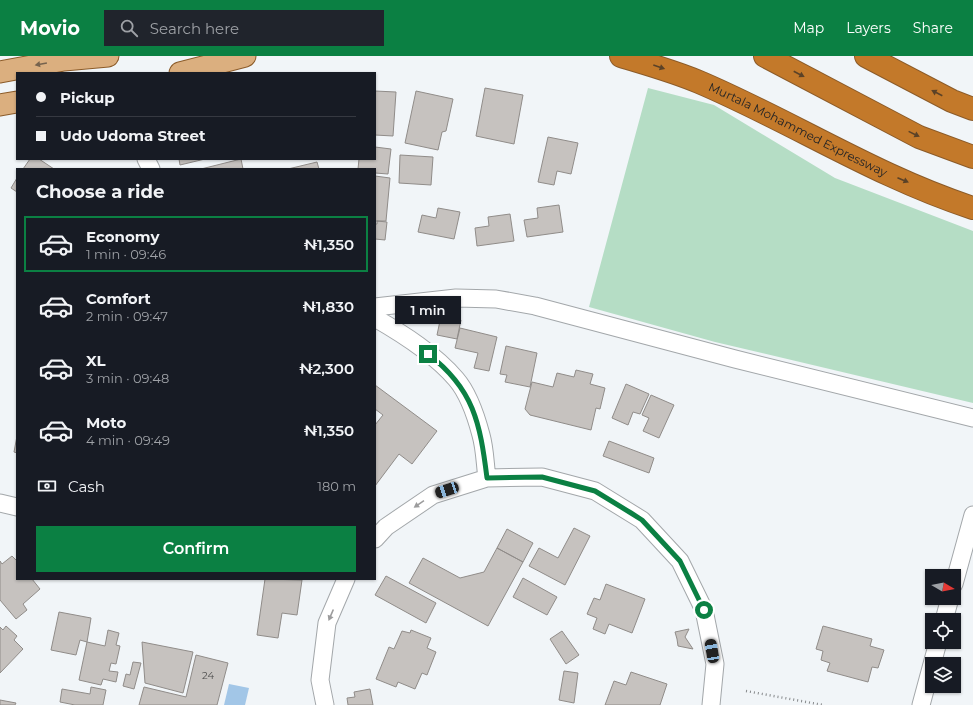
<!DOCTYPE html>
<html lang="en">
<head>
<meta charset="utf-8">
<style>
	:root { --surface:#171b24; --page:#20242c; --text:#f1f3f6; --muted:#9ea1a6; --line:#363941; --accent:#0b8043 }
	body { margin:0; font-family:Montserrat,sans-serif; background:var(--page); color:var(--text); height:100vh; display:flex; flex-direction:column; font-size:15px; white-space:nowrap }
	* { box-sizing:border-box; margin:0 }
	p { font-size:13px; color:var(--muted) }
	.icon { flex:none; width:22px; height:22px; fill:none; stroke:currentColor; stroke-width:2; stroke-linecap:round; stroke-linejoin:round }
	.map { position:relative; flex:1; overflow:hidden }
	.details { position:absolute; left:16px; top:112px; width:360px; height:412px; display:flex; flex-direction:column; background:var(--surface); border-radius:0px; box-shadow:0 1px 3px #0004 }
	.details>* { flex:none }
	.top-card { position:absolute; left:16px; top:16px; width:360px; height:88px; border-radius:0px; box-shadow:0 1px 3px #0004; display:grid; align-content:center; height:88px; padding:0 20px; background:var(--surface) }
	.needle { width:26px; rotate:100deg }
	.tools { position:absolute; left:925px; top:513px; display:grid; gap:8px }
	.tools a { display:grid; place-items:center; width:36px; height:36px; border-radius:0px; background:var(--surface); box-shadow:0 1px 3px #0004; font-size:20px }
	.end { position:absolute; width:18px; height:18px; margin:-9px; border:5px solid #0b8043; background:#fff; box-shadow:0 0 0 2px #fff }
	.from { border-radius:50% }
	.bubble { position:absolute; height:28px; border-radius:0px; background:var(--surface); box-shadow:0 1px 3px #0004; font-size:13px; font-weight:600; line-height:28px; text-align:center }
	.car { position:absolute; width:12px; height:24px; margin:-12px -6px; border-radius:5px; box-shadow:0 0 3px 1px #0007; background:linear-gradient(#222 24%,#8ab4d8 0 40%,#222 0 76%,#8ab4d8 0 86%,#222 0) }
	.top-card b { display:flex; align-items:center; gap:14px; height:38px; font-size:15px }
	.top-card b+b { border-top:1px solid var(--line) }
	.top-card i { width:10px; height:10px; background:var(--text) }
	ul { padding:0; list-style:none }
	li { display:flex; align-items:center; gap:12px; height:56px; margin:0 8px 6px; padding:0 12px; border:2px solid transparent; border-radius:0px }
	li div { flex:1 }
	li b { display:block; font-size:15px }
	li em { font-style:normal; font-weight:600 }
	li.active { border-color:var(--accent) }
	li>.icon { width:36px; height:36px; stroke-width:1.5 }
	h2 { padding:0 20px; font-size:18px; line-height:48px }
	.pay { display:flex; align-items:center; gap:10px; height:44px; padding:0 20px; font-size:15px }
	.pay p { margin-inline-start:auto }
	.action { display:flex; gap:8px; margin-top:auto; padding:8px 20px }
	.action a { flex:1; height:46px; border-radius:0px; background:var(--accent); color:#fff; font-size:16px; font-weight:600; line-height:46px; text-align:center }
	header { display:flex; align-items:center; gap:24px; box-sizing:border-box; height:56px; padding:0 20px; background:var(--accent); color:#fff }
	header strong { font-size:19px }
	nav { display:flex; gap:22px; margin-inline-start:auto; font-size:14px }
	.search { width:280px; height:36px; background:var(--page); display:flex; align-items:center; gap:10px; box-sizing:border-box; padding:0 14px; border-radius:0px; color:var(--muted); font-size:15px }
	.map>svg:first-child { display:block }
</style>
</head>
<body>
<header>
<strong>Movio</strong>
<div class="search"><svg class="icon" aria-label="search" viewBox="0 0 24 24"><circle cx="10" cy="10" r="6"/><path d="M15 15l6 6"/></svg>Search here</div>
<nav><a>Map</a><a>Layers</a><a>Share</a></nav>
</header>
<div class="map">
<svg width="973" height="649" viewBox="0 0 973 649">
	<rect width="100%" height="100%" fill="#f1f5f8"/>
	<!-- green -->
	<path fill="#b5ddc5" d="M648,32L714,49L835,122L973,175V347L715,286L589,251Z"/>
	<!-- water -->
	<path fill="#a2c6e7" d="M229,628L249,632L245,649H224Z"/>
	<!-- building -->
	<path fill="#c6c2bf" stroke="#908c89" d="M485,32L523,39L514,88L476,80Z
		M375,35L396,36L393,80L375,79Z
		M416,35L453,43L446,75L442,76L438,94L405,87Z
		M548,81L578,87L571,118L557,115L554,129L538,126Z
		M375,91L391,93L388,118L375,117V113H358L359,103H375Z
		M400,99L433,101L431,129L399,127Z
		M30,103H39L54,113H23Z
		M179,103H205L180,109Z
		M241,103L243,113H201Z
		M317,106L319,113H288Z
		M375,120L390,122L386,165H375Z
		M17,122V136L11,132Z
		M559,149L563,176L527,181L524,164L538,162L537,152Z
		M438,152L460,156L454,183L418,176L422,159L436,162Z
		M510,158L514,185L477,190L475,172L489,170L488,161Z
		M377,165L387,166L385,184L375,183V168H377Z
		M441,260L461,264L457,283L437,279Z
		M460,272L497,281L489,315L474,312L478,297L455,292Z
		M506,290L537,297L530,331L505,326L507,319L500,318Z
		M576,314L593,318L590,328L605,332L600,353L596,352L591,374L530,359L525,353L532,326L553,331L557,317L574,321Z
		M626,328L649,338L640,358L633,356L628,369L612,362Z
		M375,329L437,375L412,408L399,398L375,430V369L383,359L375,353Z
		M651,339L674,349L659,382L643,375L649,362L642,359Z
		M17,380V397L14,396Z
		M609,385L654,402L649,417L603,400Z
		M574,472L590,480L565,529L529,510L539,492L558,502Z
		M507,473L533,487L523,506L497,492Z
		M497,492L523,506L488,570L409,527L423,502L460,522L484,516Z
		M12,500L17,505V523H32L40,533L23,548L27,554L16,563L0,544V505L2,508Z
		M386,520L436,547L426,567L375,539Z
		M523,522L557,541L547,559L513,541Z
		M265,523L302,524L297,559L282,557L278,582L257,579Z
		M606,528L645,543L632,577L609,568L605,578L593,573L597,562L587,558L594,542L600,544Z
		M59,556L91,562L87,586L80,584L76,599L51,594Z
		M6,570L17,580L14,584L23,593L0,617V571L3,574Z
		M823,570L872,583L870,590L884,594L878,612L872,611L868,626L827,615L830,607L821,604L823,595L816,593Z
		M689,573L685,581L693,593L678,590L677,583L675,576Z
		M108,574L119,577L116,589L120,590L116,608L111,607L109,615L118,616L116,626L103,623L101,629L79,624L87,586L105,590Z
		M411,574L431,582L427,592L436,596L427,619L422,617L415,633L398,626L396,631L376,623L389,591L394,593L402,575L410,577Z
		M562,575L579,599L566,608L550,583Z
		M142,586L193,596L183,637L145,627Z
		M196,599L228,607L217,649H139L144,631L186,641Z
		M133,606L141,607L134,633L123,630L126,618L130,619Z
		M564,615L578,617L574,647L559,644Z
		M631,616L667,628L660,649H605L614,625L626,629Z
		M91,631L106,634L103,649H75L60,646L62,633L90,638Z
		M370,633L373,649H348L347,642L355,641L354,636Z
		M0,644L16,647L15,649H0Z"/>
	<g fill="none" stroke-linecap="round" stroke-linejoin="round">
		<defs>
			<path id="minor" d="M146,103L151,113
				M375,251L456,242L496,243L535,250L735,303L973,362
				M375,262C403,278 435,298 456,323C469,338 476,360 481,379C485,393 485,408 487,422
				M0,447L17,451
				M375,483L386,471L433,439L487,422L542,421L595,435L642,464L680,505L704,554L715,608L711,649
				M954,528L973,459
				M944,564L950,542
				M325,649L320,624L327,567L346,523
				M921,649L938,586"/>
			<path id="major" d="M0,16L64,4L108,0
				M180,17L245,0
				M0,49L17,46"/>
			<g id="highway">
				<path id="s1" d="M621,0C647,8 673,15 699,26C791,65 877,121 973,152"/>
				<path d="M765,0L919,81L973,101"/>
				<path d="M866,0L952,45L973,53"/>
			</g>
		</defs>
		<!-- minor casing -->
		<use href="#minor" stroke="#a3a7aa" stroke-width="19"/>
		<!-- major casing -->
		<use href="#major" stroke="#8b5b29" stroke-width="23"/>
		<!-- highway casing -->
		<use href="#highway" stroke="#8b5b29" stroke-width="24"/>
		<!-- path -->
		<path stroke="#85888a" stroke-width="2.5" stroke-dasharray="1 3" stroke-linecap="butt" d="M746,635L823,649"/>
		<!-- minor -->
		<use href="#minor" stroke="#fff" stroke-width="17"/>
		<!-- major -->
		<use href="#major" stroke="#dbaf7f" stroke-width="21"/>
		<!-- highway -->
		<use href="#highway" stroke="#c3792a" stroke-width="22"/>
	</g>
	<!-- one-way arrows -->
	<defs><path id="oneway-solid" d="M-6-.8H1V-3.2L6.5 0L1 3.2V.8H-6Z"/></defs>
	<use fill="#76634e" href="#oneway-solid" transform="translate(41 8) rotate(170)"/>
	<g fill="#5b4227">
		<use href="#oneway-solid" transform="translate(659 11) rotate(19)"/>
		<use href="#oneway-solid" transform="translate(799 18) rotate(28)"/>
		<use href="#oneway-solid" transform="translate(937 37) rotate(-153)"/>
		<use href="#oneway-solid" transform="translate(914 78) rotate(26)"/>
		<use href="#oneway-solid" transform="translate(903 124) rotate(23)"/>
	</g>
	<g fill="#9c9c9d">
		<use href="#oneway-solid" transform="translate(419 448) rotate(146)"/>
		<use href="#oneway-solid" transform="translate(331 559) rotate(113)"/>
	</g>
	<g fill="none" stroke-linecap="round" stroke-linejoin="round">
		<!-- route -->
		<path stroke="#0b8043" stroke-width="5" d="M428,298C474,333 480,367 487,422L542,421L595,435L631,457L642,464L680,505L704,554"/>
	</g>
	<g text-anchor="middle" stroke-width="3" stroke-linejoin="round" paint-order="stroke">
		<!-- number labels -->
		<g font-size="10" fill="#4c4c4c">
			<text x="208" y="623">24</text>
		</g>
		<!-- street labels -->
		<g font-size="12" fill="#232426" stroke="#fff">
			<text dy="4" stroke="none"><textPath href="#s1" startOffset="192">Murtala Mohammed Expressway</textPath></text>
		</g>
	</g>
</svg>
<div class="tools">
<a><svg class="needle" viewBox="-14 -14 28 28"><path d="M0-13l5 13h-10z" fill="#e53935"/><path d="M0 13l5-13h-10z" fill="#9ea1a6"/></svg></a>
<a><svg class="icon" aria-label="locate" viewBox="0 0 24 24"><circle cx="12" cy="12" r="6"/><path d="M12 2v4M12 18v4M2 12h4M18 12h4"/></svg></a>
<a><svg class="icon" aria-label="layers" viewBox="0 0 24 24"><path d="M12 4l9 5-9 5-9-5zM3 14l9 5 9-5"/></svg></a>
</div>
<i class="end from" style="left:704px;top:554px"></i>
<i class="end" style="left:428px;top:298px"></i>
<div class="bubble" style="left:395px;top:240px;width:66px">1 min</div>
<i class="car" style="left:447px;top:434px;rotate:252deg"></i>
<i class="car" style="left:712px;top:595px;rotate:350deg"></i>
<div class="top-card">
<b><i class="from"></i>Pickup</b>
<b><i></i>Udo Udoma Street</b>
</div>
<section class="details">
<h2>Choose a ride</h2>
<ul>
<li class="active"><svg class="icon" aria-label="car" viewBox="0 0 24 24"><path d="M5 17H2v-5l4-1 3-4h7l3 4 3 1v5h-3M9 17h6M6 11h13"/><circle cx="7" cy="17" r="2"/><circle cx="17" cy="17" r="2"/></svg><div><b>Economy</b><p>1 min · 09:46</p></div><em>₦1,350</em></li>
<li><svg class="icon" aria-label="car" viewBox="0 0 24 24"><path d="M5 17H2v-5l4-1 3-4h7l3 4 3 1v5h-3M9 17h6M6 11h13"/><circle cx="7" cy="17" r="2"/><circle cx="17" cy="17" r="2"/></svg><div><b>Comfort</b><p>2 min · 09:47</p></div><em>₦1,830</em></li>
<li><svg class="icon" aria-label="car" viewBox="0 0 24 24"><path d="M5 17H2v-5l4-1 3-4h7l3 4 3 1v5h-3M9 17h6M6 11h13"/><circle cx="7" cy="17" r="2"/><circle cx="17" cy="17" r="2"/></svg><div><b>XL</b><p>3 min · 09:48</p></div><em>₦2,300</em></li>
<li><svg class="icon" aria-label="car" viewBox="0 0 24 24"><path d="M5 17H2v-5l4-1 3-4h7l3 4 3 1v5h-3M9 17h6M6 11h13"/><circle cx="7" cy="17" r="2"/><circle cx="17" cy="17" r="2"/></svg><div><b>Moto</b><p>4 min · 09:49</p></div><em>₦1,350</em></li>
</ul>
<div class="pay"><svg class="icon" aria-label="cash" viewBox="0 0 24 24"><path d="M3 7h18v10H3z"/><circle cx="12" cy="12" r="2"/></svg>Cash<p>180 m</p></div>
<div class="action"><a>Confirm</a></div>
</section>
</div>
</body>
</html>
